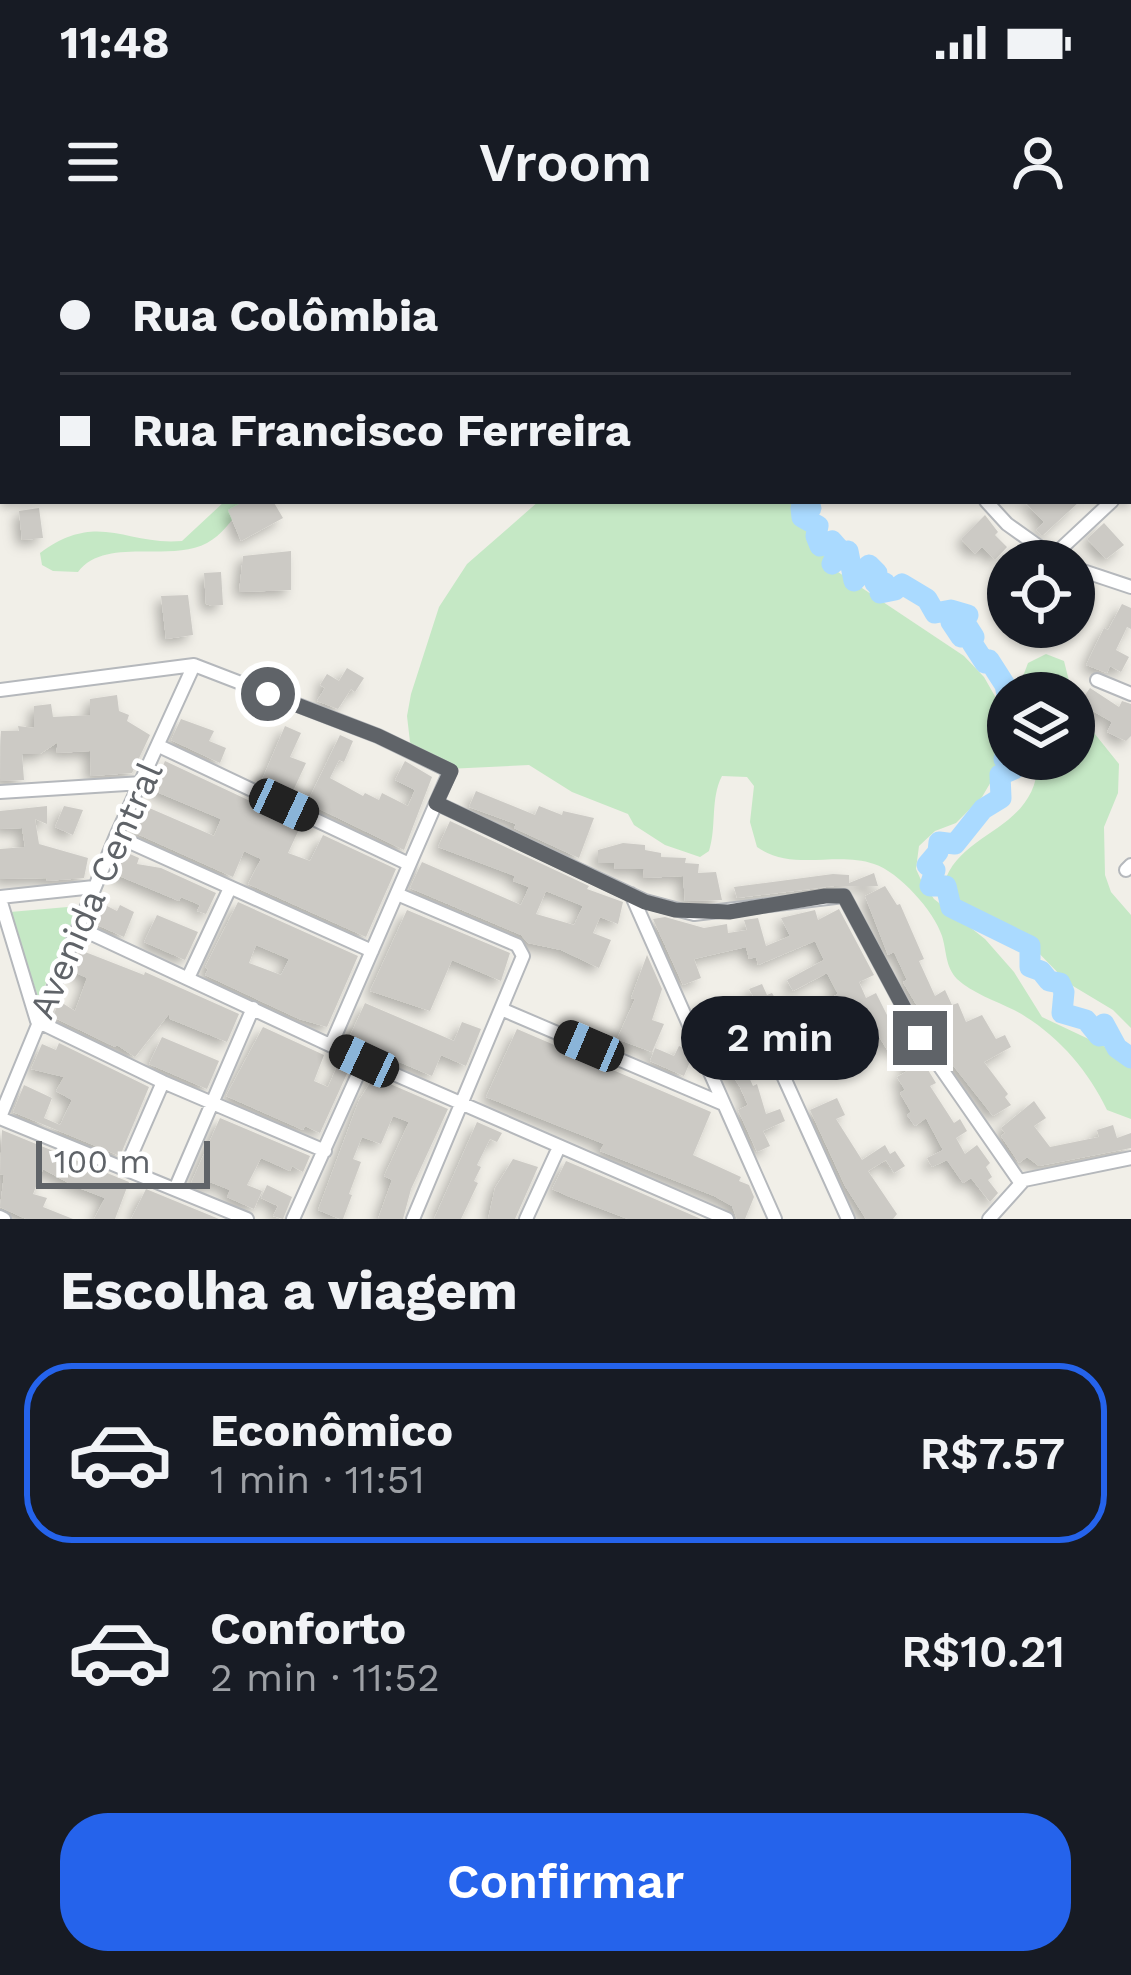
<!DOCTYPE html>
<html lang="pt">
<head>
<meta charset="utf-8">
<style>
	:root { --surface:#171b24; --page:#20242c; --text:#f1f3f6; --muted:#9ea1a6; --line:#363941; --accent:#2563eb }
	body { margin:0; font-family:"Work Sans",sans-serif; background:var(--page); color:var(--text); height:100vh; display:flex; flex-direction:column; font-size:45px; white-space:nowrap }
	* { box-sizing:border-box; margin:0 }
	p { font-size:39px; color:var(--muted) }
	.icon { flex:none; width:66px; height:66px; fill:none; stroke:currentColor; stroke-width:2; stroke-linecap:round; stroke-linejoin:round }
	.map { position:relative; height:979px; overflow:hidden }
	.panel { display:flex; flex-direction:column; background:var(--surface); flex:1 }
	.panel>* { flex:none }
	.top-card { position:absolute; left:0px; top:0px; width:1131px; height:264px; box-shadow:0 3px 9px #0004; display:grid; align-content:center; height:264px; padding:0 60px; background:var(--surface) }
	.fabs { position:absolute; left:987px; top:300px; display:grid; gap:24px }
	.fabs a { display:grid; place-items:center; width:108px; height:108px; border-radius:50%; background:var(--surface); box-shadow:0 3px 9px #0004; font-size:60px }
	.scale { position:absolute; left:36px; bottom:30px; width:174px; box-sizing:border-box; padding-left:12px; border:6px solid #5f6368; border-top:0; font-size:33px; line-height:42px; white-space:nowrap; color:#5f6368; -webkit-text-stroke:9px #fff; paint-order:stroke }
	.end { position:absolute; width:54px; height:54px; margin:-27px; border:15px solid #5f6368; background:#fff; box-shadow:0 0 0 6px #fff }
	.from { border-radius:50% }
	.bubble { position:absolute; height:84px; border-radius:42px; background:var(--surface); box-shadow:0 3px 9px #0004; font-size:39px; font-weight:600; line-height:84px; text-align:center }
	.car { position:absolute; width:36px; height:72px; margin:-36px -18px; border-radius:15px; box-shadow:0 0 9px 3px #0007; background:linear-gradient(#222 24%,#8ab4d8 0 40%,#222 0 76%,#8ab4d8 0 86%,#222 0) }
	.top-card b { display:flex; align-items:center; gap:42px; height:114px; font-size:45px }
	.top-card b+b { border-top:3px solid var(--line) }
	.top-card i { width:30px; height:30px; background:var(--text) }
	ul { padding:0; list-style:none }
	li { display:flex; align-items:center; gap:36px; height:180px; margin:0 24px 18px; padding:0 36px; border:6px solid transparent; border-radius:48px }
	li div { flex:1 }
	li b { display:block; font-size:45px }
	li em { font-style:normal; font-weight:600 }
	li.on { border-color:var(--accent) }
	li>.icon { width:108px; height:108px; stroke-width:1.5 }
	h2 { padding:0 60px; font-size:54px; line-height:144px }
	.primary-button { display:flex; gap:24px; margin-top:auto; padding:24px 60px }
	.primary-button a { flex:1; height:138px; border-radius:48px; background:var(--accent); color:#fff; font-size:48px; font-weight:600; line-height:138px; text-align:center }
	.status { display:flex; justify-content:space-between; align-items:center; height:84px; padding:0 60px; background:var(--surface); direction:ltr }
	.status svg { height:33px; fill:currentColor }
	header { display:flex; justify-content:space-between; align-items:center; height:156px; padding:0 60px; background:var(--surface); font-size:54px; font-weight:600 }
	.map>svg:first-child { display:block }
</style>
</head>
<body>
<div class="status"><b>11:48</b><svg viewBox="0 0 49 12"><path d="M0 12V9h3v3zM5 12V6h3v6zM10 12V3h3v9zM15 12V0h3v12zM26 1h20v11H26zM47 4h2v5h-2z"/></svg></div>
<header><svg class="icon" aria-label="menu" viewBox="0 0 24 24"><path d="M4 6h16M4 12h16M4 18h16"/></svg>Vroom<svg class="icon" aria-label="person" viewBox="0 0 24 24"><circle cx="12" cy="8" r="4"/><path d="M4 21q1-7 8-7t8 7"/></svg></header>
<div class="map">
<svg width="1131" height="979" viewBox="0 0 1131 979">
	<defs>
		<filter id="shadow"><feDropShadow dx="-5.5" dy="5.5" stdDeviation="6" flood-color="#0004"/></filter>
	</defs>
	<rect width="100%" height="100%" fill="#f1efe8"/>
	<!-- green -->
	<path fill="#c5e8c5" d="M225,261H247C235,275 224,294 207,303C169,323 105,296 78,332L53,331L42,325L40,313C99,270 125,306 182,301Z
		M539,261H798L811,300L838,332L964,416L984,437L1008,479L1006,516L982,557L956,583L935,591L919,606L916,629L921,640L934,659L985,699L1014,732L1042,777L1131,819V879L1107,870C1087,828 1055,792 1014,770C996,761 972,753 957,739C945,726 947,712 942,696C934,671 899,632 874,624C836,611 792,632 757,607L750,582L754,546L747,537L722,536C710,559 717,586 709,611L700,617L665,605L634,585L628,574L572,552L529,525L447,529L416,511L410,502L407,476L411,454L439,367L467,324Z
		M1046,414L1064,421L1072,453H1028L1022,439L1028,423Z
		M1074,468L1119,524L1118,553L1104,587L1105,635L1111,652L1131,675V788L1113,770L1068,743L1028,702L947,654L944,644C960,589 1038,592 1038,519H1074Z
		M79,666L39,760L10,672Z"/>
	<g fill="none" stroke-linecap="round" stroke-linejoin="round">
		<!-- river -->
		<path stroke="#aadaff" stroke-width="21" d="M768,0V3
			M805,261L811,268H801L802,277L818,286L816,296L820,306L832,301L839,309L832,324L848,311L854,341L869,325L877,333L875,343H885L880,353L895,350L902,344L927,359L935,373L951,370L968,375L951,382L961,397L967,386L974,397L972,403L985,423L989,420L1005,445L1008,459
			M1008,516L1004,519L1014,529L1000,535L1001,558L983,569L955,604L939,602L938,612L927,625L935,630L930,646H946L951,667L1030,706V727L1041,731L1049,741L1060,743L1064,752L1062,773L1086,780L1099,796L1104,784L1117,808L1131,818"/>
	</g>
	<!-- building -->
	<path fill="#cccac5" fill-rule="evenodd" filter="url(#shadow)" d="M245,261H273L283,278L241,301L228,270Z
		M1024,261H1080L1042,296L1036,290L1044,282Z
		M39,268L43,298L22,300L19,271Z
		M985,275L998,292L995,295L1007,307L995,320L982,307L975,314L961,299Z
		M1104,283L1124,305L1106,319L1087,299Z
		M291,311V350L239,352L243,316Z
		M221,332L223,365L212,366L206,364L204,333Z
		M188,355L193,395L166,399L161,356Z
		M1122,364L1131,368V389L1127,387L1116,410L1129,417L1121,432L1110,426L1107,433L1086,425L1104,388L1108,390Z
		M347,428L364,438L355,452L351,449L338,469L317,461L325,448L320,445L327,434L339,441Z
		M1090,448L1119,467L1122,461L1131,464V496L1126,501L1107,492L1112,482L1079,463Z
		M117,455L119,471L129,475L127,481L150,495L132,533L91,536L90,511L56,513L58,502L40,514H22L24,540L0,541L1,491H19L18,486L34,488V466L51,464L53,477L90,475V459Z
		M181,479L214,491L209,501L226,508L220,523L171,500Z
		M285,486L301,493L290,517L306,523L293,551L278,545L276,550L261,542Z
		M340,495L353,501L344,522L339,520L330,538L363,556L365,553L379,560L382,553L408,566L415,550L395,540L405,521L432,537L404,610L307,563Z
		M165,521L301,585L288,613L310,621L323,595L396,629L366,697L248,644L261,619L244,611L233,637L135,593L147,567L214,596L221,579L152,550Z
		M476,551L535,575L539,566L562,575L563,571L594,578L579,618L514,588L516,584L469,567Z
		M47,566V584L35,579L39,604L88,618L84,638L46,641L47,638L0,639V609L25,607L22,588L0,589V571Z
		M64,566L83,570L73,595L55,587Z
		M450,581L589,646L587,649L623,662L618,684L600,677L593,693L611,700L599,728L561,710L528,703L521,695L410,648L422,622L521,665L529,647L513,641L515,636L438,607ZM546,651L583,666L574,685L536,674Z
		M623,603L645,605V610L661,613V617L686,618L685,623L699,624L698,633L716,632L722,660L685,661L683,636L643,638L644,629H615L614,623H598V610Z
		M123,611L139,618L137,624L161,628L216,653L206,674L197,671L200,665L181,657L179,661L112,633Z
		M874,633L878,646H834L737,658L734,647L833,634L849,635V643Z
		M885,646L897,665L900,664L924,719L919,721L935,756L945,750L952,765L958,763L966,782L982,775L996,799L1005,795L1011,807L984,822L1008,854L1005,857L1011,865L993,876L948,819L954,816L943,791L940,792L931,774L924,778L903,742L907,740L894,712L888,715L865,656Z
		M238,662L358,716L327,787L299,779L205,735L208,729L205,727ZM256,705L289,719L281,735L249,723Z
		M103,664L117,671L120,665L134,672L124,697L95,684Z
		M839,669L874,735L859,742L866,758L876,753L896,793L903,789L936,843L930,846L954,883L960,879L967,891L956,898L965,914L977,905L990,923L986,927L992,937L988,940L998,953L990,962L971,938L963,943L947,920L932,927L927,918L943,910L926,878L915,886L907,875L911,872L900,853L905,850L897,837L909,830L897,808L889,813L874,788L864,793L858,780L841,788L836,777L815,786L811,775L836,765L832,757L838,754L827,733L793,751L787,740L824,720L815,701L758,725L756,717L749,719L746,707L694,719L701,738L683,745L653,679L665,677L704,688L727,684L728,693L747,690L744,680L758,678L766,706L790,696L781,678L815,670L818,680Z
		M407,670L510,713L501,741L452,720L430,771L370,751Z
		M157,675L198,692L185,720L144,702Z
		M80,710L144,735L145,732L239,774L227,802L170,779L169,774L135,817L117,805L115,807L53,777L59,761L75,771L87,738L72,731Z
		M647,715L662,749L652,780L664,784L652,812L617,799L635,759L631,758Z
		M762,744L767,755L772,753L779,765L784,763L812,815L788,819L785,801L780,804L749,749Z
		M716,760L723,780L728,778L735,793L747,823L743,824L753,846L757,844L766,874L780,869L785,881L763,891L770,906L757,912L738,870L748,865L740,847L729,830L723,832L693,768Z
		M365,763L454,801L462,782L481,789L466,826L441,815L432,836L348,800Z
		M263,787L324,815L314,841L328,847L339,822L350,827L320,893L305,886L303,890L226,856Z
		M517,789L711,872L693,915L741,937L739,941L749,945L754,957L745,979H737L732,966L714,956L600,911L604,904L486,857Z
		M162,797L219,821L207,849L149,824Z
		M59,803L149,847L120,916L13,872L24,845L52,858L44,878L60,885L72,860L56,851L64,837L31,829L42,804L56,810Z
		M679,806L689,810L692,817L684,836L650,821L655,808L674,816Z
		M374,837L448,869L411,949L403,979H378L392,940L384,936L409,882L393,876L381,904L362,897L353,919L361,922L349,954L352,955L343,979H340L318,970L359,860Z
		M837,858L845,875L836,879L862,920L885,905L890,914L895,911L905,926L894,933L886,920L868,931L897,974L893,979H866L845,946L810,870Z
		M1034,861L1046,878L1034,886L1050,907L1099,897L1097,890L1113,885L1117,898L1131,893V908L1039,926L1027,917L1019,923L1001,896L1005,893L1001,888Z
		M220,878L310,916L303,932L292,926L290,931L261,918L247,945L262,951L254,969L227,957L230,950L210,942L207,949L191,943Z
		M477,882L502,893L497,902L490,899L477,925L481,927L474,941L478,943L461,979H434Z
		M2,890L129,942L115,979H94L105,958L74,946L43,929L33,954L47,958L43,967L73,979H26L0,967L4,935L0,934Z
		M513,919L538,927L515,979H488L495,948Z
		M566,921L611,940L701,979H628L570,957L552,949Z
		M267,945L292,957L283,979L273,976L278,966L261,958Z
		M146,949L219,979H131Z"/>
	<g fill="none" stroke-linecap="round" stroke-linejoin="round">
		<defs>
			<path id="minor" d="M1014,0L1017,3
				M954,3V0
				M1071,3L1075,0
				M1128,56L1131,59
				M1128,96L1131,94
				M1128,246L1131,243
				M986,261L1007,284L1059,321
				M1051,318L1112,261
				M1074,328L1131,347
				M1097,440L1131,454
				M0,450L194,425L378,496L450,531L331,805
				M159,506L409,624
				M0,552L142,543
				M436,563L645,661L694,674L844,656L920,798L1020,942
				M116,596L372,711
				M1126,630L1131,625
				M397,654L517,705L523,716L413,979
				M631,654L775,979
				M0,657L94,647
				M0,659L37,781L163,842L325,911
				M79,688L364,821L727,979
				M188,738L230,648
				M501,769L721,863
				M757,778L848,979
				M0,877L116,596L194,425
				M0,878L247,979
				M126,927L163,842
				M176,947L253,768
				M0,977L4,979
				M293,979L364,821
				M526,979L559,907
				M989,979L1024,940L1131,918"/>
		</defs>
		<!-- minor casing -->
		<use href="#minor" stroke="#b5b8bc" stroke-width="16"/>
		<!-- minor -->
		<use href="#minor" stroke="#fff" stroke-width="12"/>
	</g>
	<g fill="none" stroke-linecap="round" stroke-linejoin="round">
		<!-- route -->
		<path stroke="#5f6368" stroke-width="15" d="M268,454L378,496L451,531L436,563L645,662L675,670L729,672L825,656H844L920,798"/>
	</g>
	<g text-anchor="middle" stroke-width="9" stroke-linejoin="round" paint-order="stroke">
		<!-- street labels -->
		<g font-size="36" fill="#5f6368" stroke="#fff">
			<text transform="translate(95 650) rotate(-66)" y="13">Avenida Central</text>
		</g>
	</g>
</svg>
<div class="fabs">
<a><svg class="icon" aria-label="locate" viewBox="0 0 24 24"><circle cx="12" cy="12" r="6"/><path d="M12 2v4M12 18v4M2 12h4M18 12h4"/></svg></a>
<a><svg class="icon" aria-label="layers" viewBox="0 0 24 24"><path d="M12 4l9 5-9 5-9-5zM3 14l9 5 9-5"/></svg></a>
</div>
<div class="scale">100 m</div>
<i class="end from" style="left:268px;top:454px"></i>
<i class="end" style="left:920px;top:798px"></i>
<div class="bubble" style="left:681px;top:756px;width:198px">2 min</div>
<i class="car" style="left:284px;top:565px;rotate:115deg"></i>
<i class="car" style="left:589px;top:806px;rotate:293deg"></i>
<i class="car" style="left:364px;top:821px;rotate:295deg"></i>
<div class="top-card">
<b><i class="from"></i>Rua Colômbia</b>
<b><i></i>Rua Francisco Ferreira</b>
</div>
</div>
<section class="panel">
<h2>Escolha a viagem</h2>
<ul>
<li class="on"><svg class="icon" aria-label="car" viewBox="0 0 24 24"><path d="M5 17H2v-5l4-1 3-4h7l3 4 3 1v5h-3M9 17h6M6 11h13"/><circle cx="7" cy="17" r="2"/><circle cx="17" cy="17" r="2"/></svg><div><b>Econômico</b><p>1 min · 11:51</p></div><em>R$7.57</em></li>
<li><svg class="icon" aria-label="car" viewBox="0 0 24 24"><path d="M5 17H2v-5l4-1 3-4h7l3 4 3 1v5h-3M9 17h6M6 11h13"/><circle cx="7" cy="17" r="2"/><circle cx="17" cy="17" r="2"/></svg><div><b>Conforto</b><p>2 min · 11:52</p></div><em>R$10.21</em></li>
</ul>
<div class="primary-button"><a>Confirmar</a></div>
</section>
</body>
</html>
